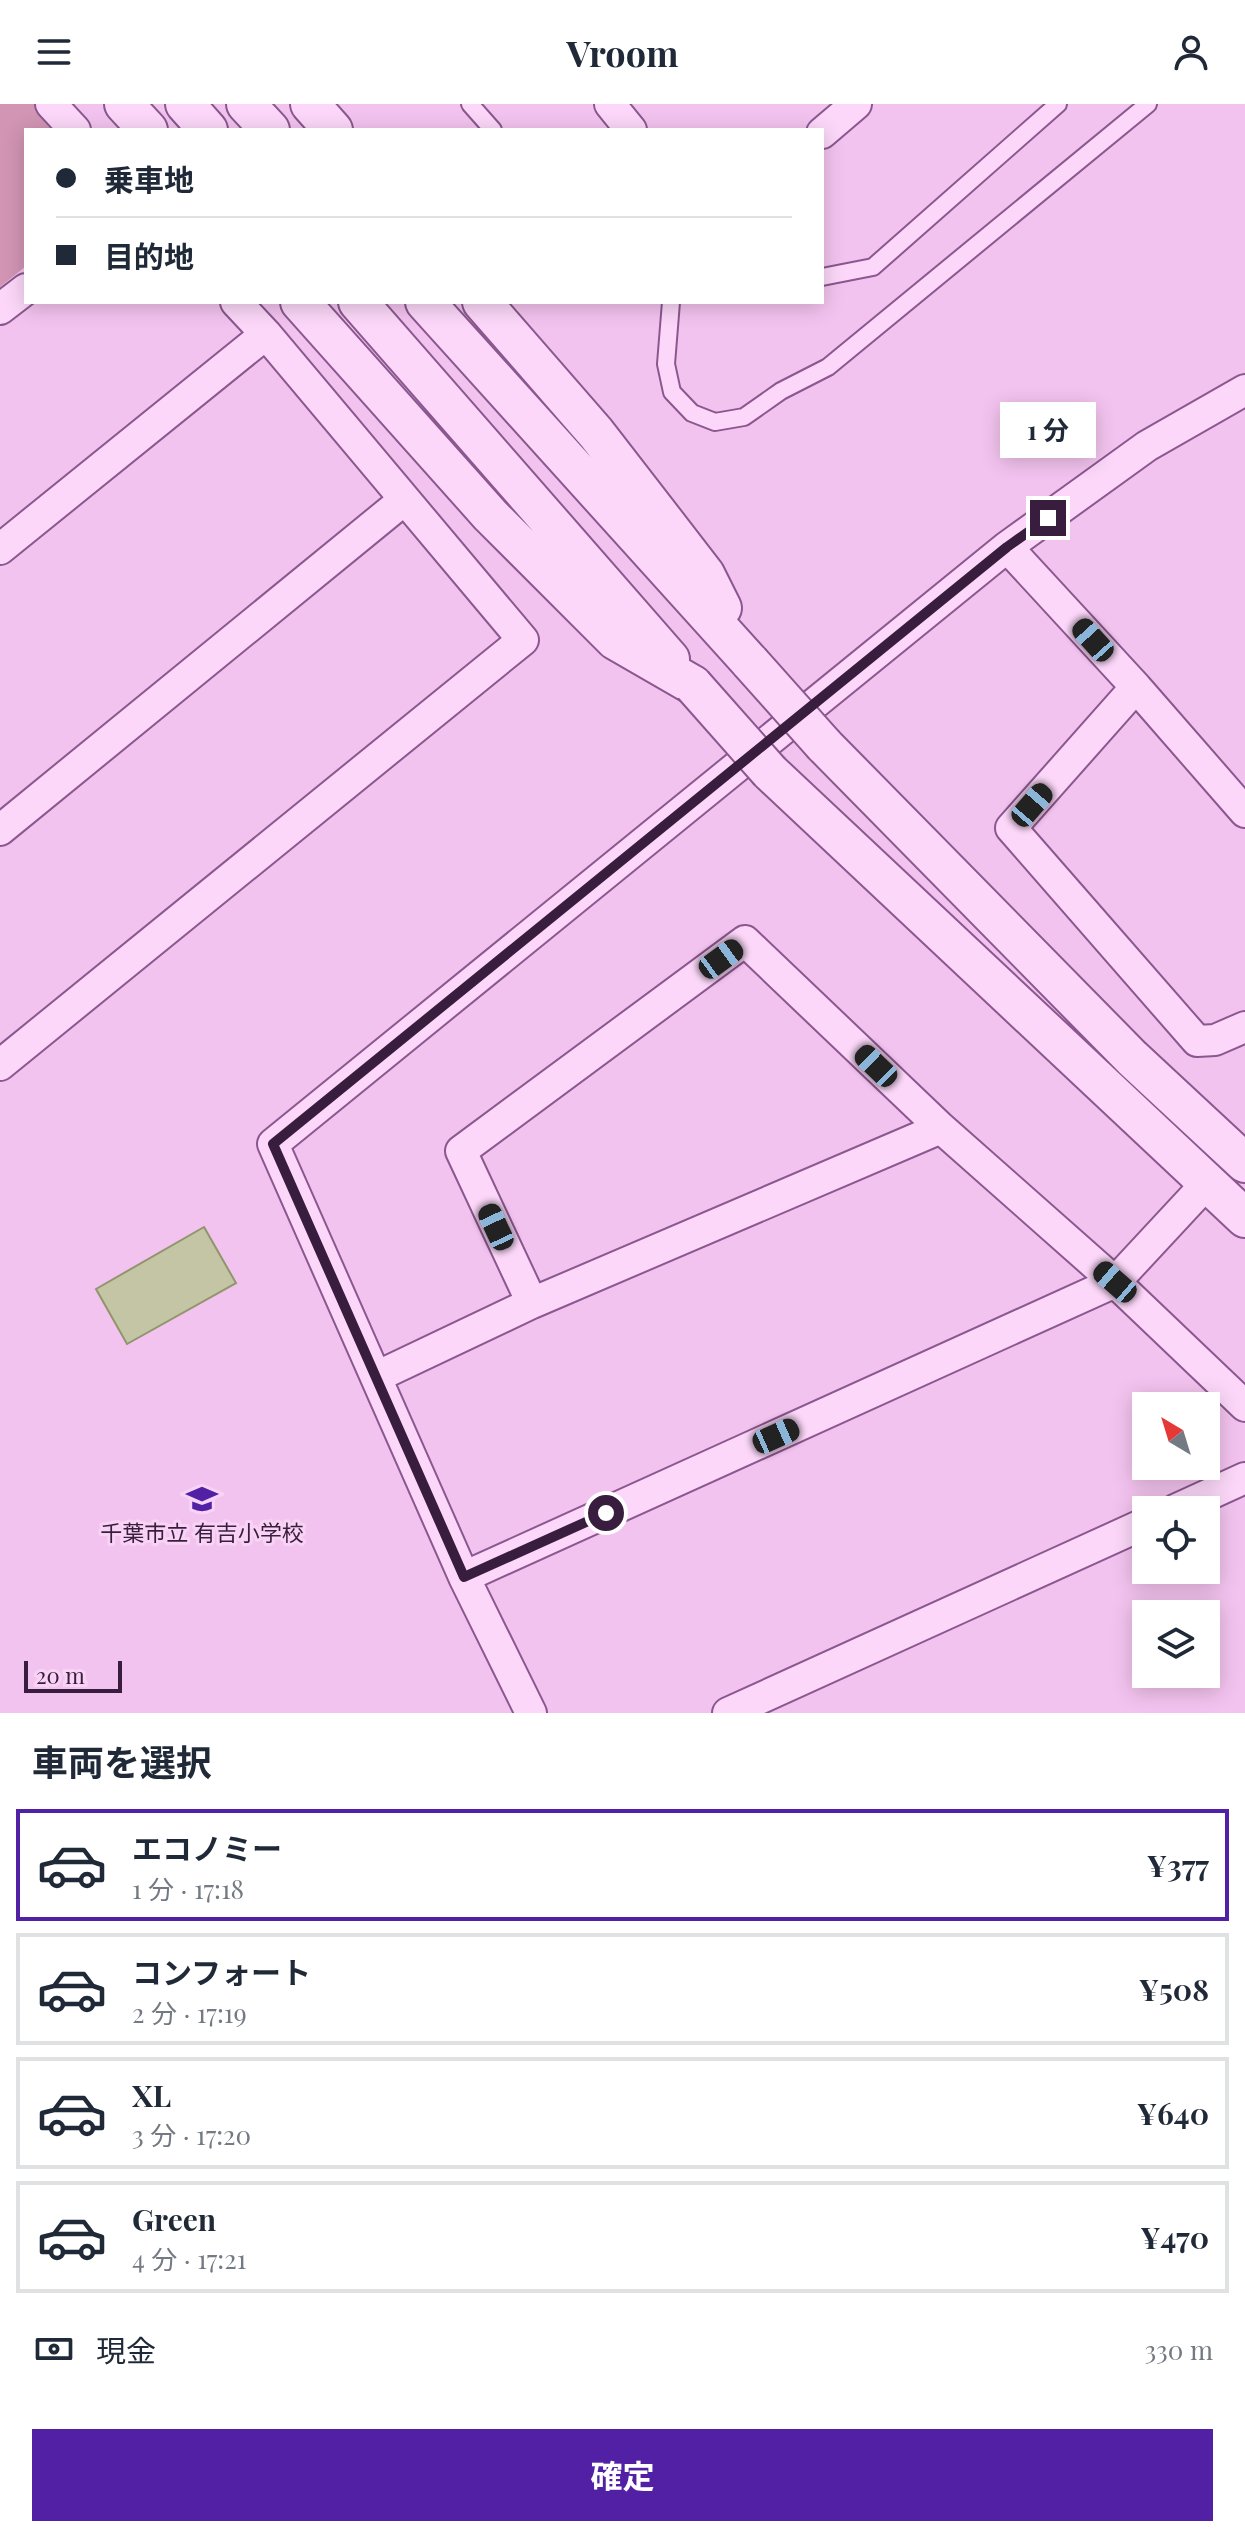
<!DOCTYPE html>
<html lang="ja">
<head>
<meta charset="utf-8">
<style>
	:root { --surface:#fff; --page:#f2f2f3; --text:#1f2937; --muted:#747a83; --line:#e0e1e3; --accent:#5120a5 }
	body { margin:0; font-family:"Playfair Display","Noto Sans JP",serif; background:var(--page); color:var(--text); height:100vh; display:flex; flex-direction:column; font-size:30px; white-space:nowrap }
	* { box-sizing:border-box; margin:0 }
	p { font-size:26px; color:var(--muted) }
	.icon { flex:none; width:44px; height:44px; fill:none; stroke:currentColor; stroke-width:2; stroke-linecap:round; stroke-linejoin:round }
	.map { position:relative; height:1609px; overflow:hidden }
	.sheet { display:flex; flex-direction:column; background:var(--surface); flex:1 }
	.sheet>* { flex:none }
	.guide { position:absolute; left:24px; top:24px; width:800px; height:176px; border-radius:0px; box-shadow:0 4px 20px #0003; display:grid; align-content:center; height:176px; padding:0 32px; background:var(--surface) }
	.needle { width:52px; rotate:322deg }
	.controls { position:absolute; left:1132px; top:1288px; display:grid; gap:16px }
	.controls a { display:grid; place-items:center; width:88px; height:88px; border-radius:0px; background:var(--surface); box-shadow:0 4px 20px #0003; font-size:40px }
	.scale { position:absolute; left:24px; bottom:20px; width:98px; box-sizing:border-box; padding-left:8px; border:4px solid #391d3e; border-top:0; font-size:22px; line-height:28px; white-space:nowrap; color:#391d3e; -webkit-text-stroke:6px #f9d3f6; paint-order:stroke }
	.end { position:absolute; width:36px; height:36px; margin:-18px; border:10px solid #391d3e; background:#fff; box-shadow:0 0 0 4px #fff }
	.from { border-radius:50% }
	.bubble { position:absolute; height:56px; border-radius:0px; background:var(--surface); box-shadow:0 4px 20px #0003; font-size:26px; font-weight:700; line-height:56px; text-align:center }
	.car { position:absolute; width:24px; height:48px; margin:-24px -12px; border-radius:10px; box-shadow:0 0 6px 2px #0007; background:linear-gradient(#222 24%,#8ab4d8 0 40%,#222 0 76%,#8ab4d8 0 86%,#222 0) }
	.guide b { display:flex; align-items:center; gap:28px; height:76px; font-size:30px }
	.guide b+b { border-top:2px solid var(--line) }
	.guide i { width:20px; height:20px; background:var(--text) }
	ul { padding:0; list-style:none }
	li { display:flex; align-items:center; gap:24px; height:112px; margin:0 16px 12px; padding:0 16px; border:4px solid var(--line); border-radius:0px }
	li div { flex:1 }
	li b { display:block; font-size:30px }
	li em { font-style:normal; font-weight:700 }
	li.current { border-color:var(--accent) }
	li>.icon { width:72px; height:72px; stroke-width:1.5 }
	h2 { padding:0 32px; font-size:36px; line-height:96px }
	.pay { display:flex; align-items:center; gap:20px; height:88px; padding:0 32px; font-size:30px }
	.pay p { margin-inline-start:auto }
	.cta { display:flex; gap:16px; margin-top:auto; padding:16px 32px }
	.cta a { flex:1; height:92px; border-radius:0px; background:var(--accent); color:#fff; font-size:32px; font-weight:700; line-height:92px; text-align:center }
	header { display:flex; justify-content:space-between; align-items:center; height:104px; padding:0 32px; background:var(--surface); font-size:36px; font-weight:700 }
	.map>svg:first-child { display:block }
</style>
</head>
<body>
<header><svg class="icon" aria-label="menu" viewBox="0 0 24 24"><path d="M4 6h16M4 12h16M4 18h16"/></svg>Vroom<svg class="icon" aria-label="person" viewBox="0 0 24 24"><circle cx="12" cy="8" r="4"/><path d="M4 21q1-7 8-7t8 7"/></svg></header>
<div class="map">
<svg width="1245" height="1609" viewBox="0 0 1245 1609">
	<rect width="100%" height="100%" fill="#f3c3ef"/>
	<!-- green -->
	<path fill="#d295b4" d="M0,0H35L59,26H26V162L0,183Z"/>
	<!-- water -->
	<path fill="#c3c5a5" stroke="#90956b" stroke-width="2" d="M204,1123L236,1179L127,1240L96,1185Z"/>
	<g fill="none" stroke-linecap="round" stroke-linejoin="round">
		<defs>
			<path id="service" d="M470,0L493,26
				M822,173L873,163L1058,0
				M671,198L666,260L672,288L692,309L715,318L744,313L781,287L828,263L1148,0"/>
			<path id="minor" d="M51,0L75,26
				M610,0L631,26
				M822,29L856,0
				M0,205L26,185
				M1007,443L1136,583L1245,708
				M0,445L266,230
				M1136,583L1011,724L1197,937L1215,936L1245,923
				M0,726L404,396
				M0,961L523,536L266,230L236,198
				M532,1199L461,1047L745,837L941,1024L1115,1178L1245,1302
				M376,1273L532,1199L941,1024
				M1175,1406L1245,1374
				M464,1473L1115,1178L1207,1079
				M531,1609L464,1473L273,1040L1007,443L1147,342L1245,286
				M728,1609L1146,1419"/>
			<path id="tertiary" d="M124,0L148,26
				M185,0L208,26
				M246,0L270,26
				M310,0L333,26
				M300,198L490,411L615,536L693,581
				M358,198L670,555
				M425,198L750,558
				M482,198L596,329L705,470L722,504
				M824,641L1132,954L1245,1059
				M770,668L1245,1114"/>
		</defs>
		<!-- service casing -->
		<use href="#service" stroke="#8a578f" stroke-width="20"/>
		<!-- minor casing -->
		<use href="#minor" stroke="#8a578f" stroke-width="34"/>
		<!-- tertiary casing -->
		<use href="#tertiary" stroke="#8a578f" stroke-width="42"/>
		<!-- service -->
		<use href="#service" stroke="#fcd7f9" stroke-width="16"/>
		<!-- minor -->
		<use href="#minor" stroke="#fcd7f9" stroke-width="30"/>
		<!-- tertiary -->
		<use href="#tertiary" stroke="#fcd7f9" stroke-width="38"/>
		<defs>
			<path id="tertiary-bridge" d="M750,558L824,641
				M693,581L770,668"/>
		</defs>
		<!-- tertiary-bridge casing -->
		<use href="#tertiary-bridge" stroke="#8a578f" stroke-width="42" stroke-linecap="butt"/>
		<!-- tertiary-bridge -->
		<use href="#tertiary-bridge" stroke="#fcd7f9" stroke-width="38"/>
	</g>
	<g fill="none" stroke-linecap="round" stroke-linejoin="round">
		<!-- route -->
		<path stroke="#391d3e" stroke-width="10" d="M606,1409L464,1473L273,1040L1007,443L1048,414"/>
	</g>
	<!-- icons -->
	<defs>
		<symbol id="school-bare" viewBox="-9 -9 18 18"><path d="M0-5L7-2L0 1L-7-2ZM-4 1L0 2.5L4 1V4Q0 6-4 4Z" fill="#5120a5" stroke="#f9d3f6" stroke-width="2.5" paint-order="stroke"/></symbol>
	</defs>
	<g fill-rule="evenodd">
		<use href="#school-bare" x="180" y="1373" width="44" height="44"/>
	</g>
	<g text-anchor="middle" stroke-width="6" stroke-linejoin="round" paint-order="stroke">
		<!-- poi labels -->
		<g font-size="22" fill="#391d3e" stroke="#f9d3f6">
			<text x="202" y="1437">千葉市立 有吉小学校</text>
		</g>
	</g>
</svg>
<div class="controls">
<a><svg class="needle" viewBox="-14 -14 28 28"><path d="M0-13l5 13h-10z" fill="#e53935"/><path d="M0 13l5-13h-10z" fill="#747a83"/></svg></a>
<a><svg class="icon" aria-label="locate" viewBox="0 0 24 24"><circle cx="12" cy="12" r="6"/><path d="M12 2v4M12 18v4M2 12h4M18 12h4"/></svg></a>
<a><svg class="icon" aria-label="layers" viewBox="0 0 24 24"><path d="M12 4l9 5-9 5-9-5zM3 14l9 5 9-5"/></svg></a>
</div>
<div class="scale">20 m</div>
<i class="end from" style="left:606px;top:1409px"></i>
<i class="end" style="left:1048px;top:414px"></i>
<div class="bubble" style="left:1000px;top:298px;width:96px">1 分</div>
<i class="car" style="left:1093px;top:536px;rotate:318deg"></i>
<i class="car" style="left:1032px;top:701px;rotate:41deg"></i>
<i class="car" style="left:721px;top:855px;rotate:54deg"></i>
<i class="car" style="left:876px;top:962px;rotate:314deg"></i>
<i class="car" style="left:496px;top:1123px;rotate:335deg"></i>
<i class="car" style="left:1115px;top:1178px;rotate:311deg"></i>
<i class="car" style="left:776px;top:1332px;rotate:66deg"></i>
<div class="guide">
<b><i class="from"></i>乗車地</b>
<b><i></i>目的地</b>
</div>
</div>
<section class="sheet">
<h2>車両を選択</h2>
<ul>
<li class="current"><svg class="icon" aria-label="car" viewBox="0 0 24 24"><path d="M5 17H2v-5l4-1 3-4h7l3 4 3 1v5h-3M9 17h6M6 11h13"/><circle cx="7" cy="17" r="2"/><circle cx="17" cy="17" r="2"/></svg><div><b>エコノミー</b><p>1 分 · 17:18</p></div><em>¥377</em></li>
<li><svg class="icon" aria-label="car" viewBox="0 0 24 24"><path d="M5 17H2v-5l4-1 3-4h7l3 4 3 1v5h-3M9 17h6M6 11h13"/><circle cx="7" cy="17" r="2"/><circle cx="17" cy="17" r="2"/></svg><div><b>コンフォート</b><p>2 分 · 17:19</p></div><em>¥508</em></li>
<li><svg class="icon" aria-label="car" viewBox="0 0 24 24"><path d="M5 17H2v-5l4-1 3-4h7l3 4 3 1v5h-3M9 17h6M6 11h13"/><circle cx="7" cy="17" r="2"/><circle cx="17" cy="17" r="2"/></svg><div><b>XL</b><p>3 分 · 17:20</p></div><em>¥640</em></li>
<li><svg class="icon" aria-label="car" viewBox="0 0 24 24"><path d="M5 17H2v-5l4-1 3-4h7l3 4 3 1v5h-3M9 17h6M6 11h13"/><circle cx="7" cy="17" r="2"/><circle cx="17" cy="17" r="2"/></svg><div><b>Green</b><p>4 分 · 17:21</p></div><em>¥470</em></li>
</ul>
<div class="pay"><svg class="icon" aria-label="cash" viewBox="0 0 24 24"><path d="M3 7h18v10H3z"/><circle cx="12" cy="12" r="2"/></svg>現金<p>330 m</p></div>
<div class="cta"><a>確定</a></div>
</section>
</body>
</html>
